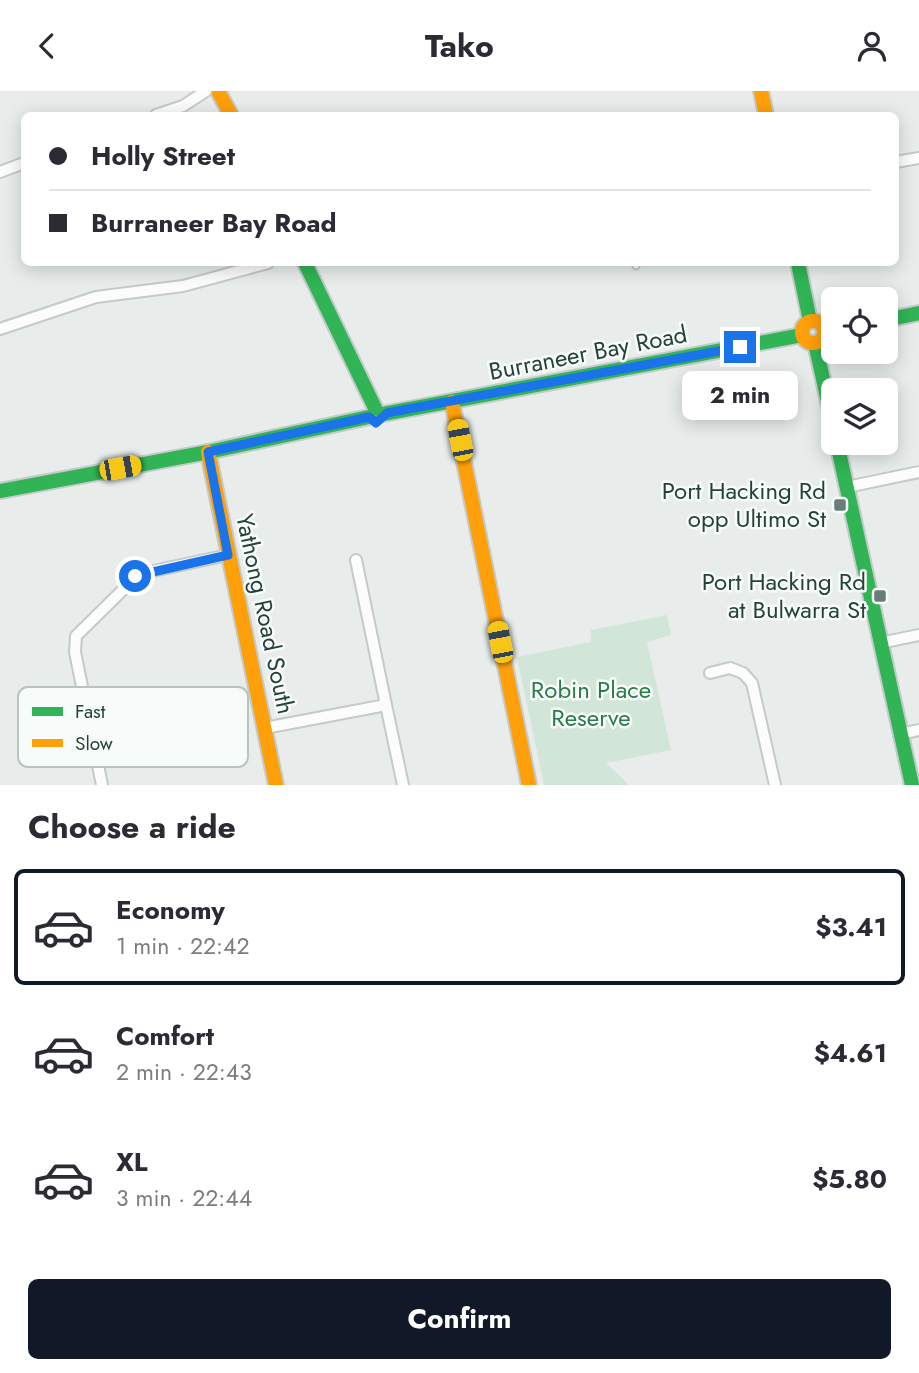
<!DOCTYPE html>
<html lang="en">
<head>
<meta charset="utf-8">
<style>
	:root { --surface:#fff; --page:#f7f7f7; --text:#2b2b33; --muted:#7c7c81; --line:#e1e1e2; --accent:#111827 }
	body { margin:0; font-family:Jost,sans-serif; background:var(--page); color:var(--text); height:100vh; display:flex; flex-direction:column; font-size:26px; white-space:nowrap }
	* { box-sizing:border-box; margin:0 }
	p { font-size:23px; color:var(--muted) }
	.icon { flex:none; width:38px; height:38px; fill:none; stroke:currentColor; stroke-width:2; stroke-linecap:round; stroke-linejoin:round }
	.map { position:relative; height:694px; overflow:hidden }
	.side { display:flex; flex-direction:column; background:var(--surface); flex:1 }
	.side>* { flex:none }
	.hud { position:absolute; left:21px; top:21px; width:878px; height:154px; border-radius:10px; box-shadow:0 4px 18px #0003; display:grid; align-content:center; height:154px; padding:0 28px; background:var(--surface) }
	.buttons { position:absolute; left:821px; top:196px; display:grid; gap:14px }
	.buttons a { display:grid; place-items:center; width:77px; height:77px; border-radius:10px; background:var(--surface); box-shadow:0 4px 18px #0003; font-size:35px }
	.end { position:absolute; width:32px; height:32px; margin:-16px; border:9px solid #1a73e8; background:#fff; box-shadow:0 0 0 4px #fff }
	.from { border-radius:50% }
	.bubble { position:absolute; height:49px; border-radius:10px; background:var(--surface); box-shadow:0 4px 18px #0003; font-size:23px; font-weight:700; line-height:49px; text-align:center }
	.car { position:absolute; width:21px; height:42px; margin:-21px -10px; border-radius:9px; box-shadow:0 0 5px 2px #0007; background:linear-gradient(#f5c518 24%,#345 0 40%,#f5c518 0 76%,#345 0 86%,#f5c518 0) }
	.hud b { display:flex; align-items:center; gap:24px; height:66px; font-size:26px }
	.hud b+b { border-top:2px solid var(--line) }
	.hud i { width:18px; height:18px; background:var(--text) }
	ul { padding:0; list-style:none }
	li { display:flex; align-items:center; gap:21px; height:116px; margin:0 14px 10px; padding:0 14px; border:4px solid transparent; border-radius:10px }
	li div { flex:1 }
	li b { display:block; font-size:26px }
	li em { font-style:normal; font-weight:700 }
	li.current { border-color:var(--accent) }
	li>.icon { width:63px; height:63px; stroke-width:1.5 }
	h2 { padding:0 28px; font-size:32px; line-height:84px }
	.button { display:flex; gap:14px; margin-top:auto; padding:14px 28px }
	.button a { flex:1; height:80px; border-radius:10px; background:var(--accent); color:#fff; font-size:28px; font-weight:700; line-height:80px; text-align:center }
	header { display:flex; justify-content:space-between; align-items:center; height:91px; padding:0 28px; background:var(--surface); font-size:32px; font-weight:700 }
	.map>svg:first-child { display:block }
</style>
</head>
<body>
<header><svg class="icon" aria-label="back" viewBox="0 0 24 24"><path d="M15 5l-7 7 7 7"/></svg>Tako<svg class="icon" aria-label="person" viewBox="0 0 24 24"><circle cx="12" cy="8" r="4"/><path d="M4 21q1-7 8-7t8 7"/></svg></header>
<div class="map">
<svg width="919" height="694" viewBox="0 0 919 694">
	<rect width="100%" height="100%" fill="#e8edeb"/>
	<!-- green -->
	<path fill="#d1e6d8" d="M667,524L671,544L647,551L671,659L606,672L629,694H544L517,566L591,551V539Z"/>
	<g fill="none" stroke-linecap="round" stroke-linejoin="round">
		<defs>
			<path id="lane" d="M635,172L636,175"/>
			<path id="street" d="M156,24L183,15L206,0
				M896,71L919,67
				M0,81L24,72
				M0,238L96,206L183,195L268,172
				M847,396L919,381
				M356,469L386,614
				M880,552L919,544
				M710,582L730,577L743,582L752,592L775,694
				M265,637L386,614L403,694
				M900,643L919,639
				M102,694L75,561L76,545L139,483L228,464"/>
			<path id="fast" d="M305,172L375,317
				M798,172L810,230
				M886,229L919,222
				M815,252L833,333
				M383,323L802,244
				M837,352L912,694
				M0,400L208,361L369,326"/>
			<path id="slow" d="M761,0L766,24
				M219,2L231,24
				M802 241a11 11 0 1 1 22 0a11 11 0 1 1-22 0Z
				M452,311L529,694
				M208,361L276,694"/>
		</defs>
		<!-- lane casing -->
		<use href="#lane" stroke="#c5cac8" stroke-width="9"/>
		<!-- street casing -->
		<use href="#street" stroke="#c5cac8" stroke-width="14"/>
		<!-- fast casing -->
		<use href="#fast" stroke="#c3cbc8" stroke-width="18"/>
		<!-- slow casing -->
		<use href="#slow" stroke="#c3cbc8" stroke-width="18"/>
		<!-- lane -->
		<use href="#lane" stroke="#fcfcfc" stroke-width="5"/>
		<!-- street -->
		<use href="#street" stroke="#fcfcfc" stroke-width="10"/>
		<!-- fast -->
		<use href="#fast" stroke="#30b455" stroke-width="14"/>
		<!-- slow -->
		<use href="#slow" stroke="#ff9f0a" stroke-width="14"/>
	</g>
	<g fill="none" stroke-linecap="round" stroke-linejoin="round">
		<!-- route -->
		<path stroke="#1a73e8" stroke-width="9" d="M135,485L228,464L208,361L369,326L376,332L387,322L740,256"/>
	</g>
	<!-- markers -->
	<g fill="#697e78" stroke="#f7fbf9" stroke-width="2.5">
		<rect x="833" y="407" width="14" height="14" rx="3.5"/>
		<rect x="873" y="498" width="14" height="14" rx="3.5"/>
	</g>
	<g text-anchor="middle" stroke-width="5" stroke-linejoin="round" paint-order="stroke">
		<!-- street labels -->
		<g font-size="24" fill="#24423a" stroke="#f7fbf9">
			<text transform="translate(588 262) rotate(-11)" y="8">Burraneer Bay Road</text>
			<text transform="translate(265 523) rotate(78)" y="8">Yathong Road South</text>
		</g>
		<!-- poi labels -->
		<g font-size="24" fill="#24423a" stroke="#f7fbf9" text-anchor="end">
			<text x="826" y="408">Port Hacking Rd<tspan x="826" dy="28">opp Ultimo St</tspan></text>
			<text x="866" y="499">Port Hacking Rd<tspan x="866" dy="28">at Bulwarra St</tspan></text>
		</g>
		<!-- park labels -->
		<g font-size="24" fill="#2d7a4b" stroke="#f7fbf9">
			<text x="591" y="607">Robin Place<tspan x="591" dy="28">Reserve</tspan></text>
		</g>
	</g>
	<!-- legend -->
	<rect x="18" y="596" width="230" height="80" rx="10" fill="#f7fbf9" stroke="#b8c4c0" stroke-width="2"/>
	<rect x="32" y="616" width="31" height="9" fill="#30b455"/>
	<rect x="32" y="648" width="31" height="8" fill="#ff9f0a"/>
	<g font-size="19" fill="#24423a">
		<text x="75" y="627">Fast</text>
		<text x="75" y="659">Slow</text>
	</g>
</svg>
<div class="buttons">
<a><svg class="icon" aria-label="locate" viewBox="0 0 24 24"><circle cx="12" cy="12" r="6"/><path d="M12 2v4M12 18v4M2 12h4M18 12h4"/></svg></a>
<a><svg class="icon" aria-label="layers" viewBox="0 0 24 24"><path d="M12 4l9 5-9 5-9-5zM3 14l9 5 9-5"/></svg></a>
</div>
<i class="end from" style="left:135px;top:485px"></i>
<i class="end" style="left:740px;top:256px"></i>
<div class="bubble" style="left:682px;top:280px;width:116px">2 min</div>
<i class="car" style="left:460px;top:349px;rotate:349deg"></i>
<i class="car" style="left:120px;top:377px;rotate:80deg"></i>
<i class="car" style="left:500px;top:551px;rotate:349deg"></i>
<div class="hud">
<b><i class="from"></i>Holly Street</b>
<b><i></i>Burraneer Bay Road</b>
</div>
</div>
<section class="side">
<h2>Choose a ride</h2>
<ul>
<li class="current"><svg class="icon" aria-label="car" viewBox="0 0 24 24"><path d="M5 17H2v-5l4-1 3-4h7l3 4 3 1v5h-3M9 17h6M6 11h13"/><circle cx="7" cy="17" r="2"/><circle cx="17" cy="17" r="2"/></svg><div><b>Economy</b><p>1 min · 22:42</p></div><em>$3.41</em></li>
<li><svg class="icon" aria-label="car" viewBox="0 0 24 24"><path d="M5 17H2v-5l4-1 3-4h7l3 4 3 1v5h-3M9 17h6M6 11h13"/><circle cx="7" cy="17" r="2"/><circle cx="17" cy="17" r="2"/></svg><div><b>Comfort</b><p>2 min · 22:43</p></div><em>$4.61</em></li>
<li><svg class="icon" aria-label="car" viewBox="0 0 24 24"><path d="M5 17H2v-5l4-1 3-4h7l3 4 3 1v5h-3M9 17h6M6 11h13"/><circle cx="7" cy="17" r="2"/><circle cx="17" cy="17" r="2"/></svg><div><b>XL</b><p>3 min · 22:44</p></div><em>$5.80</em></li>
</ul>
<div class="button"><a>Confirm</a></div>
</section>
</body>
</html>
